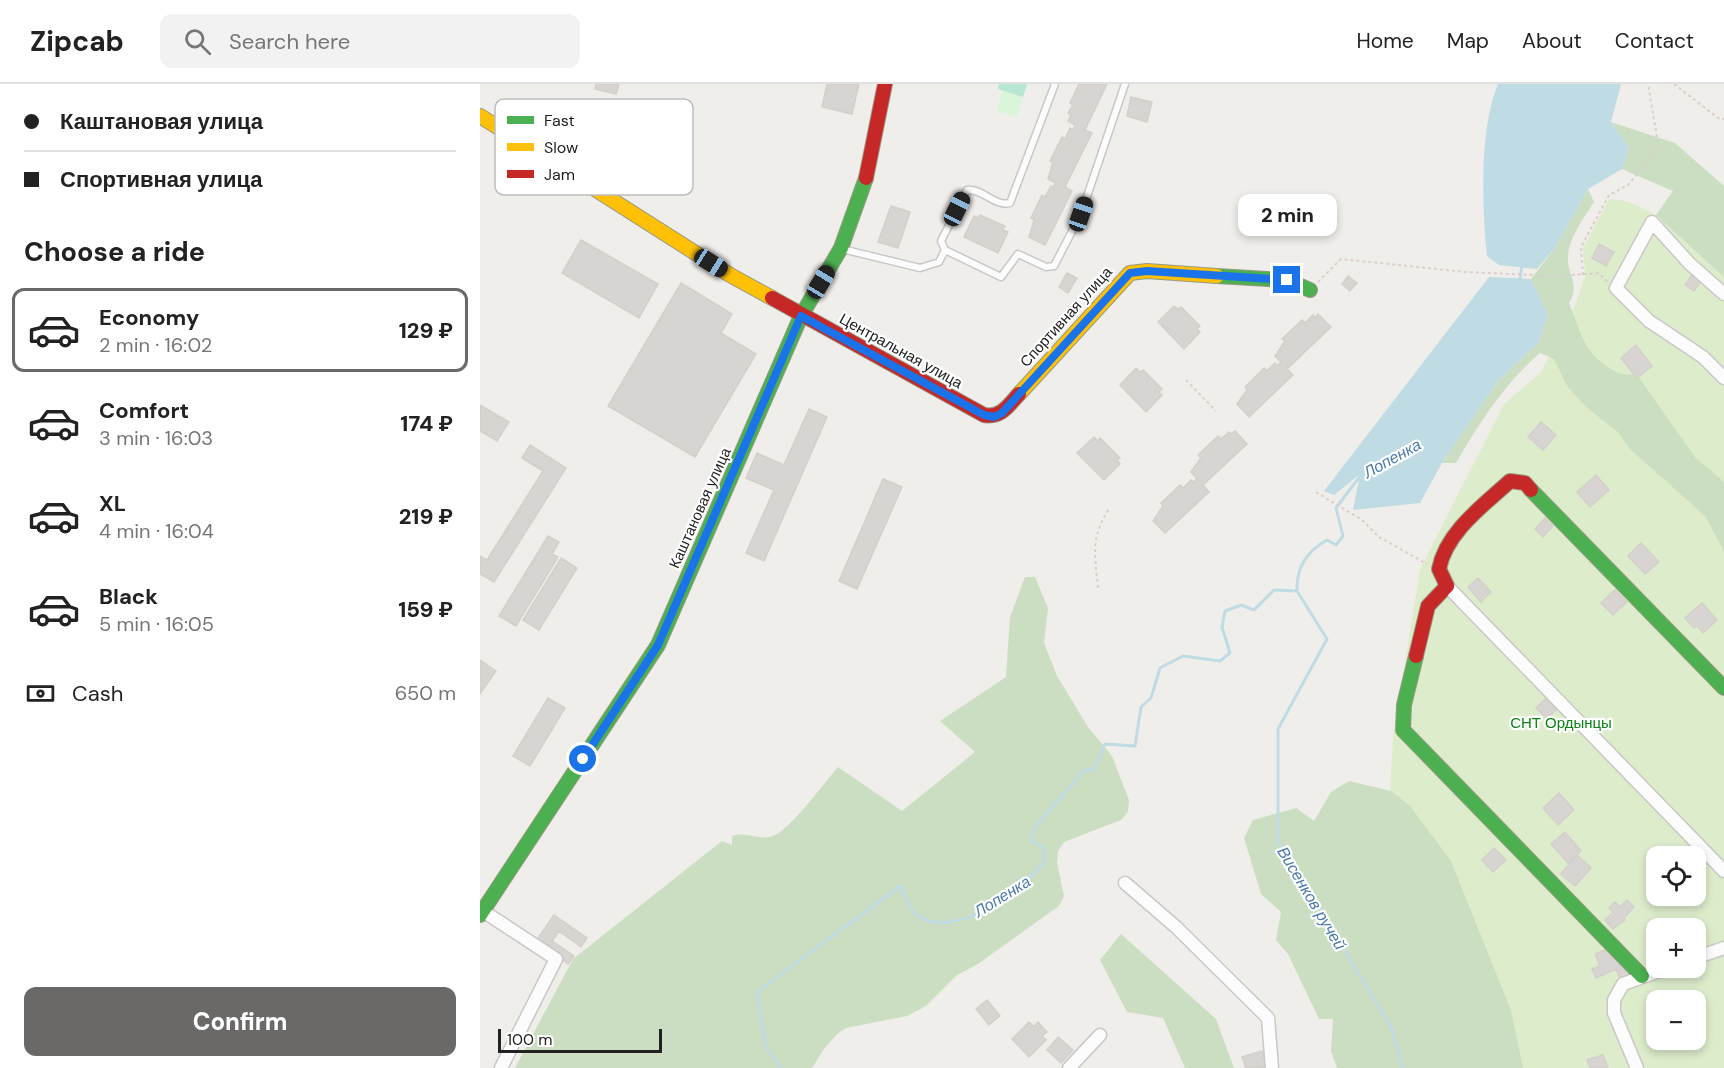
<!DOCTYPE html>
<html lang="en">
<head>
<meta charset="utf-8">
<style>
	:root { --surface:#fff; --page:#f2f2f2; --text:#222; --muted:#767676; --line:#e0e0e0; --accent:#6a6968 }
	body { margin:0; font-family:"DM Sans",sans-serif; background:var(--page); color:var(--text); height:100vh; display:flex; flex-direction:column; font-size:22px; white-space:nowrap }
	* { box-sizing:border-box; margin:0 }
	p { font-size:20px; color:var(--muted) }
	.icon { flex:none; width:33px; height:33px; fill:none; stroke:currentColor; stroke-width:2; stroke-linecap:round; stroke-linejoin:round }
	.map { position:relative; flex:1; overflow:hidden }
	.details { display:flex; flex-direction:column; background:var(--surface); width:480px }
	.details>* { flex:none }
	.hud { display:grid; align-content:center; height:132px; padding:0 24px; background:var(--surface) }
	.buttons { position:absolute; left:1166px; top:762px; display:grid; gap:12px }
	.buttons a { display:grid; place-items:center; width:60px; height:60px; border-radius:12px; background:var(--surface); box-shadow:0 3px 9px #0003; font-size:30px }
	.scale { position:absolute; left:18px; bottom:15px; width:164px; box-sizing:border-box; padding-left:6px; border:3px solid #222; border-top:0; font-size:16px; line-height:21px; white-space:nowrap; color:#222; -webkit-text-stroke:4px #fff; paint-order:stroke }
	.end { position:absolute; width:27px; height:27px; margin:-14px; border:8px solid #1a73e8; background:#fff; box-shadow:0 0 0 3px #fff }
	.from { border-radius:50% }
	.bubble { position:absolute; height:42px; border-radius:12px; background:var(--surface); box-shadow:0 3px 9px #0003; font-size:20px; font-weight:800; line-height:42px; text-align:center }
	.car { position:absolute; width:18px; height:36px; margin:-18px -9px; border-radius:8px; box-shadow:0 0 4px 2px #0007; background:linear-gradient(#222 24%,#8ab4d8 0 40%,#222 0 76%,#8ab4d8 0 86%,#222 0) }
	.hud b { display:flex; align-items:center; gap:21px; height:57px; font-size:22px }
	.hud b+b { border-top:2px solid var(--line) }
	.hud i { width:15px; height:15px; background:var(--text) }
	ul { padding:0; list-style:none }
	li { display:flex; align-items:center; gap:18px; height:84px; margin:0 12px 9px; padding:0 12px; border:3px solid transparent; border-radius:12px }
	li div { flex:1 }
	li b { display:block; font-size:22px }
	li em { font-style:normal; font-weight:800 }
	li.selected { border-color:var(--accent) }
	li>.icon { width:54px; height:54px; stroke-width:1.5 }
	h2 { padding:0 24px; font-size:27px; line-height:72px }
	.pay { display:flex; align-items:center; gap:15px; height:66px; padding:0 24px; font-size:22px }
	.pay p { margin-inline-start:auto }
	.action { display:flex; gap:12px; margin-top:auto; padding:12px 24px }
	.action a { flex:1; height:69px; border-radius:12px; background:var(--accent); color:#fff; font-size:24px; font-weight:800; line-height:69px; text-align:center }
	header { display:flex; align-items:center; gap:36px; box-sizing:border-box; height:84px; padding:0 30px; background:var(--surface); border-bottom:2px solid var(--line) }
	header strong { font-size:28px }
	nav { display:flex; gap:33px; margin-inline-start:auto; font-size:21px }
	.search { width:420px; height:54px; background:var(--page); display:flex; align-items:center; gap:15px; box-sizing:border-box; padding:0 21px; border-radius:12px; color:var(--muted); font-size:22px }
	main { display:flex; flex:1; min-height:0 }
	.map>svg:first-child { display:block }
</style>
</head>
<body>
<header>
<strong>Zipcab</strong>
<div class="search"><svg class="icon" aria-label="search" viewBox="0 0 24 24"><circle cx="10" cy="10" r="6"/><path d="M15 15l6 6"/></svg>Search here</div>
<nav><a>Home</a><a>Map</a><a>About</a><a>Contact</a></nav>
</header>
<main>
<section class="details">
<div class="hud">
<b><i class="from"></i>Каштановая улица</b>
<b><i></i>Спортивная улица</b>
</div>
<h2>Choose a ride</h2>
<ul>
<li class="selected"><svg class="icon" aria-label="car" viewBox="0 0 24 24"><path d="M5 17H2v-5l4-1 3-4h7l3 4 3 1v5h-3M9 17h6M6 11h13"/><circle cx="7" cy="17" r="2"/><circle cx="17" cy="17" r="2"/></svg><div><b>Economy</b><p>2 min · 16:02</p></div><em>129 ₽</em></li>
<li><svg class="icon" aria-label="car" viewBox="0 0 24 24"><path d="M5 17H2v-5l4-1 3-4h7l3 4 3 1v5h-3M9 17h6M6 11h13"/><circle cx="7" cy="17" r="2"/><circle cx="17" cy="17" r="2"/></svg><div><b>Comfort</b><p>3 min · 16:03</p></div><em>174 ₽</em></li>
<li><svg class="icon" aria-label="car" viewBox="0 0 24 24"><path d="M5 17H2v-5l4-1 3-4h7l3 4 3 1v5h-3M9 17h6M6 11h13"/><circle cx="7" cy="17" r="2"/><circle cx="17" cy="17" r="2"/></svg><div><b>XL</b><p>4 min · 16:04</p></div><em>219 ₽</em></li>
<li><svg class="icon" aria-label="car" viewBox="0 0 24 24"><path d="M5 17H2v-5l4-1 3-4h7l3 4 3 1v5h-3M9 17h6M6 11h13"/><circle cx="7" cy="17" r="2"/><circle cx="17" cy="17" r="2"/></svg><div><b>Black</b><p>5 min · 16:05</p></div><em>159 ₽</em></li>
</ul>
<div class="pay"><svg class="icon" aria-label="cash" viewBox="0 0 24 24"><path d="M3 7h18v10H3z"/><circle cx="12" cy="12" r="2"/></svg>Cash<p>650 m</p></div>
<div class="action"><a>Confirm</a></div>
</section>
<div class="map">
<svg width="1244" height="984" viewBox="0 0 1244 984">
	<rect width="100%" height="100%" fill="#f0eeeb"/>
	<!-- grass -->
	<path fill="#ddeccb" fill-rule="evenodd" d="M1129,115C1175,116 1212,165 1244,193V984H1043L1031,926L971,777L910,707L913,653L940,485L1024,320L1061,288L1093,227L1105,192L1103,164ZM1176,772H1215V812H1176ZM1176,844H1215V884H1176ZM1176,916H1215V956H1176Z"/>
	<!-- forest -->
	<path fill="#cbdec1" d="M1131,38L1195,59L1244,102V193L1176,131L1193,107L1142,85L1149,64Z
		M1108,105L1114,118C1104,134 1089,153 1088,173C1087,193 1101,198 1089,219C1102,252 1105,272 1138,289C1143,291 1151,290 1157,291L1215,373L1244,398V467L1225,432L1150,365L1138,348L1106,323L1087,302L1074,275L1060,269C1024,300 1000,338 976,379H962L1018,297L1059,258L1068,230L1051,195L1075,164Z
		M545,493H555L568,524L564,559L577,592L608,643L632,672L649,716L648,728L641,736L584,758L578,767L577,779L584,812L579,822L498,880L477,891L446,922L427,932L366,944L357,950L344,965L332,984H35L93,875L242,757L252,761V752C267,747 278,757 293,752C309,747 345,698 358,683L422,727L495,668L460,637L526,593L530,533Z
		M869,697L911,707L930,722L971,777L1031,926L1043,984H857L851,967L853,935H839L808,870L796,856L801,828L781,810L764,754L773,736L816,724L834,737L851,708Z
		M641,850L736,935L754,984H705L683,934L647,928L620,876Z"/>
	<!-- park -->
	<path fill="#daf5da" d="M523,6L543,13L537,33L517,27Z"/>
	<!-- pitch -->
	<path fill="#b7e6d2" d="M519,0H547L543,13L518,5Z"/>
	<!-- water -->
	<path fill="#bfdbe3" d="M1018,0H1141L1131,38L1149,64L1142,85L1108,105L1075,164L1057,185L1019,181L1007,172C1002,123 999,46 1018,0Z
		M1009,193L1051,195L1068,230L1059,258L1018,297L962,379L940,419L873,426L880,390L854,411L844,407Z"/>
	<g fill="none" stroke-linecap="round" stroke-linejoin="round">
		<!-- stream -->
		<path stroke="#bfdbe3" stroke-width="3" d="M1040,197L1042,180
			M817,507L847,555L798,645V757L911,943L923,984
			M301,984L286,963L277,908L420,802C424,810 429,824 436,830C471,860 544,805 565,777L563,763L551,757L554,744L604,687L614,686L625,660L655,662L661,623L671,614L680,584L703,572L740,577L750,569L742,543L745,527L761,521L774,526L794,506L817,507C816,483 827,467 847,456L856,461L863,452L856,424L883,388"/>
	</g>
	<!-- building -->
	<path fill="#d7d4d2" stroke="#d3d0cc" stroke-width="1.5" d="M116,0H139L136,10L115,5Z
		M347,0H379L372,30L342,23Z
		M599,0H627L605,46L612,49L585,103L592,107L565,161L549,153L554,136L551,134L562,111L565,113L571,102L573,103L576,99L568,95L573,78L570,77L582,53L585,55L590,44L593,46L595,41L588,37L591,31L588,29L593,21L590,19Z
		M651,13L672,18L667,38L647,32Z
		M411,122L430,128L418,164L398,158Z
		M500,131L525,142L523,146L528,148L518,169L484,153L494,132L499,134Z
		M101,156L178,200L159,234L82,189Z
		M1119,160L1134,168L1126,182L1112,174Z
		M1214,188L1223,194L1214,207L1205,201Z
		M587,189L597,194L588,209L579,203Z
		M868,192L877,199L870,207L862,200Z
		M201,199L252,230L241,249L276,270L215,373L128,322Z
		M694,222L698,225L701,223L720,242L717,245L720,248L704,265L678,238Z
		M838,230L851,243L807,285L813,291L769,333L757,320L767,306L765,303L784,284L787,287L795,279L797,282L801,278L795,272L805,257L802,255L822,236L825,239L833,231L835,234Z
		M1156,261L1172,282L1157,294L1141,274Z
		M656,284L660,288L663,286L682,305L679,308L682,311L666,328L640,301Z
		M0,321L29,338L17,357L0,347Z
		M329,325L347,333L284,477L266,469L294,406L266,394L277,369L304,381Z
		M1061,338L1076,351L1063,366L1048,353Z
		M755,347L767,360L723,401L729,408L685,449L673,437L683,422L681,419L700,401L703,404L711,396L713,398L717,395L711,388L721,374L718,371L738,352L741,355L749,348L751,350Z
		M614,353L618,357L620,354L640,374L637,376L640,380L624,396L597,369Z
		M50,361L86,384L14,498L0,490V472L7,476L63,387L42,374Z
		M1116,391L1129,406L1110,423L1097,408Z
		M403,395L422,403L377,505L359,497Z
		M1065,434L1073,442L1063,453L1055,445Z
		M68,452L79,458L72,470L78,473L36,542L19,532Z
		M1161,459L1179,478L1165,490L1148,472Z
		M81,474L97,484L59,546L43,536Z
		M998,494L1011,508L1001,518L988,503Z
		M1135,506L1147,518L1133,531L1121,519Z
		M1222,519L1237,536L1223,549L1217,542L1214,544L1205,534Z
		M0,576L16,587L0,610Z
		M68,614L85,624L50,682L33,672Z
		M1065,615L1076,626L1067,635L1056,624Z
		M1079,709L1094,726L1078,741L1063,724Z
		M1085,748L1101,767L1088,779L1071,760Z
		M1014,764L1026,776L1013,788L1002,776Z
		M1097,771L1111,784L1095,802L1081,790Z
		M1147,816L1154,823L1143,835L1145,836L1133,845L1125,836L1133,828L1129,824L1135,818L1140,823Z
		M74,831L107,854L101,863L79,847L72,857L94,872L88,880L56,857Z
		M1125,866L1128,872L1137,868L1149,893L1141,897L1136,885L1116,894L1112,885L1120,882L1115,870Z
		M507,916L520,932L509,941L496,925Z
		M549,938L554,943L558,938L567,948L562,952L566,956L549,973L532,955Z
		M578,953L593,966L581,979L567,966Z
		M782,967L787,983L766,984L762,973Z
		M1123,971L1128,984H1110L1107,976Z"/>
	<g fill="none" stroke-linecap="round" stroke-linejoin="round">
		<defs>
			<path id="lane" d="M362,165L440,184L459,178L465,166L521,193L538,170L566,183L574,182L601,130L645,0
				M465,166L461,157L487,106C502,104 515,123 530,119L575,0"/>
			<path id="street" d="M1244,210L1209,179L1172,138L1136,204L1169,237L1223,273L1244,294
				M967,502L1244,787
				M645,799L696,843L788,934L792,984
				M3,827L76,875L21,984
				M1215,874L1244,864
				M589,984L620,951
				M1157,984L1134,929V916L1143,900L1188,884"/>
			<path id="fast" d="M737,192L807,196L830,206
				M1051,406L1244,604
				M936,572L924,621L923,646L1162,892
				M0,831L178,561L321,232L361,164L386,94"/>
			<path id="slow" d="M0,32L250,191L292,214
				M539,310L650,189L667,187L737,192"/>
			<path id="jam" d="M386,94L405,0
				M292,214L504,331C521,334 528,322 539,310
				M936,572L948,522L967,502L959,485C966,448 1004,421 1030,397L1045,399L1051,406"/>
		</defs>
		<!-- lane casing -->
		<use href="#lane" stroke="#c9c8c7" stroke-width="9"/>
		<!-- street casing -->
		<use href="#street" stroke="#c9c8c7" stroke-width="15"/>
		<!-- fast casing -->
		<use href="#fast" stroke="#999a82" stroke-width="16"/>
		<!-- slow casing -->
		<use href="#slow" stroke="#999a82" stroke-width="16"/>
		<!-- jam casing -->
		<use href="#jam" stroke="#999a82" stroke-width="16"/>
		<!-- path -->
		<path stroke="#dccecd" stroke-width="2" stroke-dasharray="3 3" stroke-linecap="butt" d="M1194,0L1238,34L1244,35
			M1103,191L1101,163L1129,111L1148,101L1179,64L1168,0
			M838,198L861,175L985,188L1078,192L1118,189L1128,198
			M706,296L736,327
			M836,408L882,436L899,453L947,480
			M618,504C615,471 610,454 629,425"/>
		<!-- lane -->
		<use href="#lane" stroke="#fdfcfc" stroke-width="6"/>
		<!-- street -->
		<use href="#street" stroke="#fdfcfc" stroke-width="12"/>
		<!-- fast -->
		<use href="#fast" stroke="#4caf50" stroke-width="14"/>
		<!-- slow -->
		<use href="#slow" stroke="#ffc107" stroke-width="14"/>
		<!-- jam -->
		<use href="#jam" stroke="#c62828" stroke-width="14"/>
	</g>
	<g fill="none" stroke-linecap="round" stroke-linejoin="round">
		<!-- route -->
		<path stroke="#1a73e8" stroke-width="8" d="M103,675L178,561L321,232L504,331L514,333L522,329L650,189L667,187L807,196"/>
	</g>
	<g text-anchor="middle" stroke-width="4.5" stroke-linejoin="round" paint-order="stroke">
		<!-- street labels -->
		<g font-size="15" fill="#222" stroke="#fff">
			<text transform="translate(586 233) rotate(-48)" y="5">Спортивная улица</text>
			<text transform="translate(421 267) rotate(29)" y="5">Центральная улица</text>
			<text transform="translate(220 424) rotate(-66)" y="5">Каштановая улица</text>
		</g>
		<!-- park labels -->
		<g font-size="15" fill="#0c8416" stroke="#fff">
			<text x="1081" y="644">СНТ Ордынцы</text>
		</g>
		<!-- water labels -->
		<g font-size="16" font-style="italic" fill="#4a7aab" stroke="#fff">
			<text transform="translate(912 374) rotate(-29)" y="6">Лопенка</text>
			<text transform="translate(522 812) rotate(-32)" y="6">Лопенка</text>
			<text transform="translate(832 814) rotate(59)" y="6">Висенков ручей</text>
		</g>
	</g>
	<!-- legend -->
	<rect x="15" y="15" width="198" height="96" rx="9" fill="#fff" stroke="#bdbdbd" stroke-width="1.5"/>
	<rect x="27" y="32" width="27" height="8" fill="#4caf50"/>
	<rect x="27" y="59" width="27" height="8" fill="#ffc107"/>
	<rect x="27" y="86" width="27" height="8" fill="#c62828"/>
	<g font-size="16" fill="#222">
		<text x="64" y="42">Fast</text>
		<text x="64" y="69">Slow</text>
		<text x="64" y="96">Jam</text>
	</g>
</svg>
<div class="buttons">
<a><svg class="icon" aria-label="locate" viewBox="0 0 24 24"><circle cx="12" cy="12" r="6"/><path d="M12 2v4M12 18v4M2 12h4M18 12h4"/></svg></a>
<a>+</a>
<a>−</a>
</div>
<div class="scale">100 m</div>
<i class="end from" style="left:103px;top:675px"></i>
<i class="end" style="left:807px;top:196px"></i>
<div class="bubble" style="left:758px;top:110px;width:99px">2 min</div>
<i class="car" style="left:477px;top:125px;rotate:26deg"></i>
<i class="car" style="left:601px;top:130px;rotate:19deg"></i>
<i class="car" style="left:231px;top:179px;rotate:122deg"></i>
<i class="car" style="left:341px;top:198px;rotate:31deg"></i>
</div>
</main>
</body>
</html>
